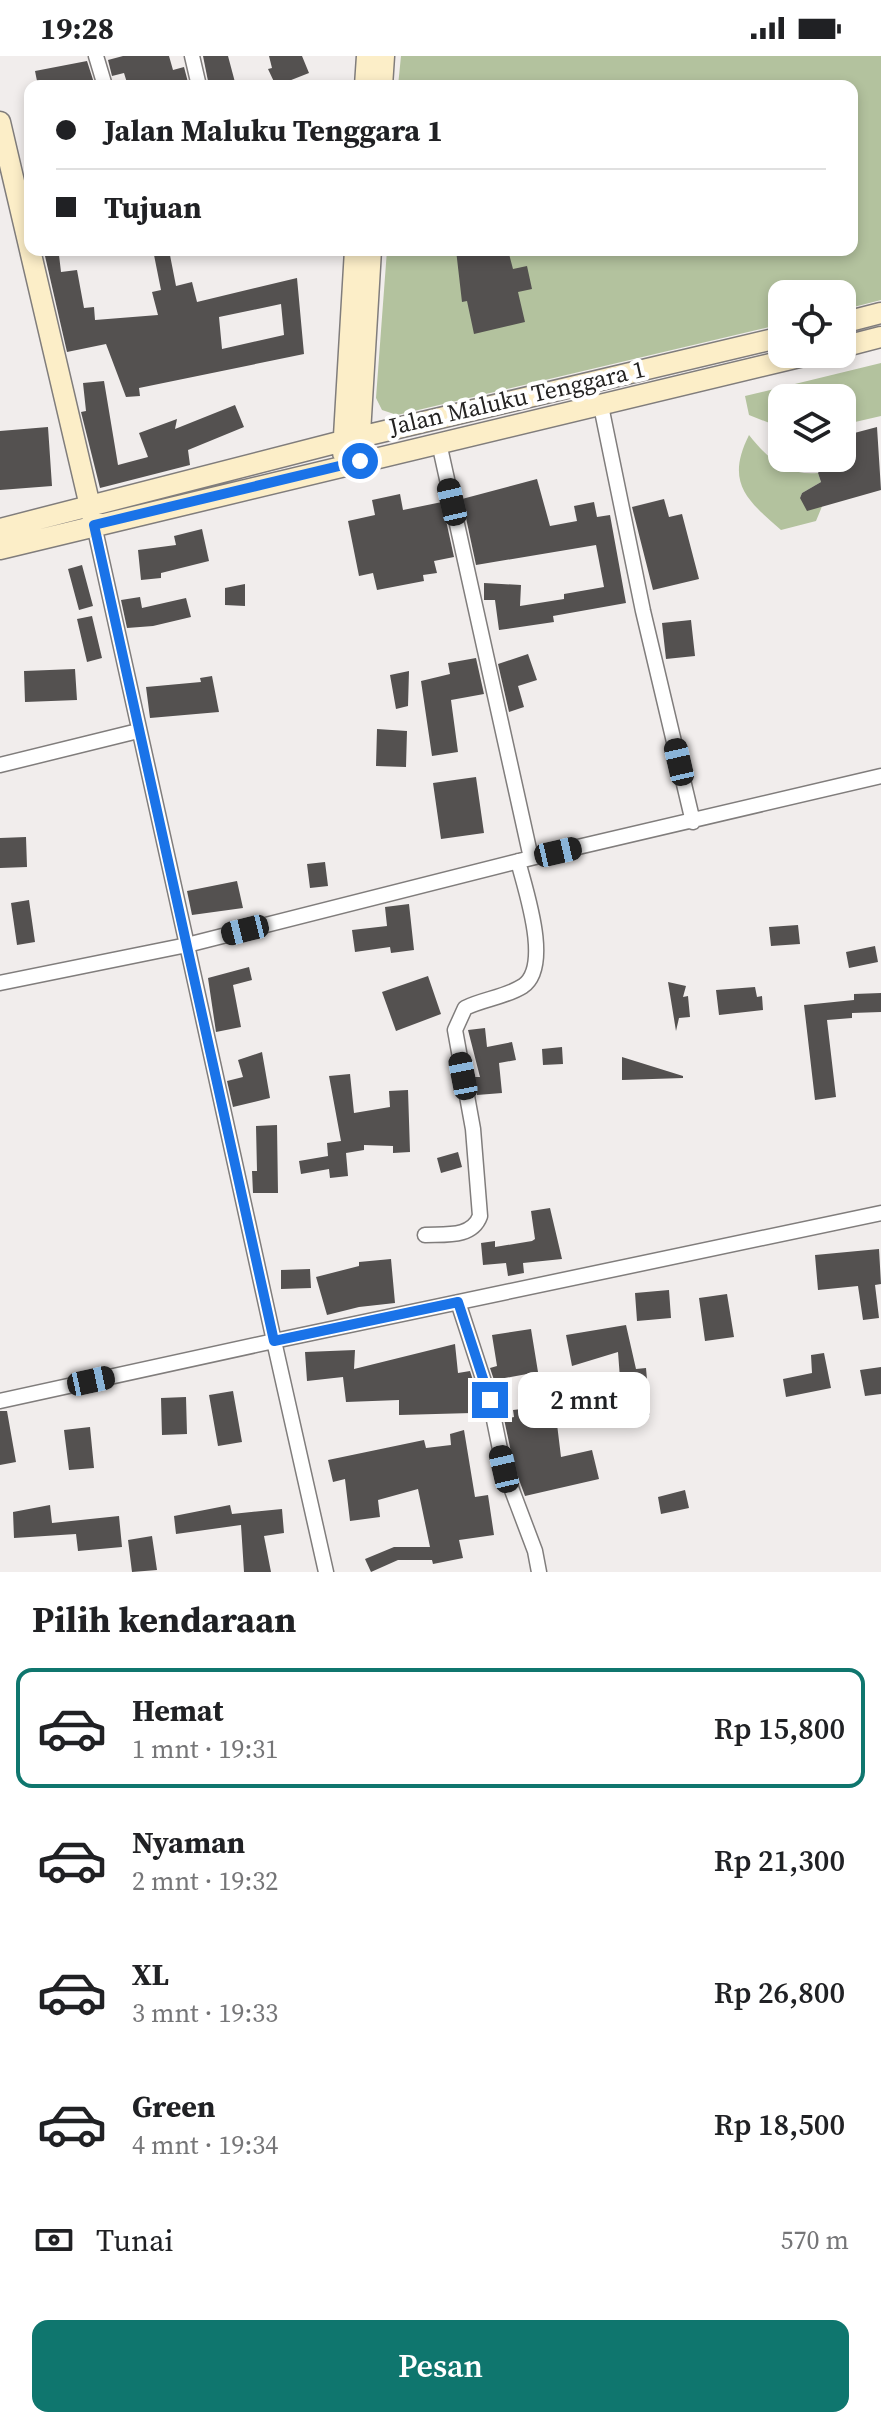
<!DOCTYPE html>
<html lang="id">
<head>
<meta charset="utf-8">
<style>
	:root { --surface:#fff; --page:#f2f2f2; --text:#202124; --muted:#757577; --line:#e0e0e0; --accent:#0f766e }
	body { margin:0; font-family:"Source Serif 4",serif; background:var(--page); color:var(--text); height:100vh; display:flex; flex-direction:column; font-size:30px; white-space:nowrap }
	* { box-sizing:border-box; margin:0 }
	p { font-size:26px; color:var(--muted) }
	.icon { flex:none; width:44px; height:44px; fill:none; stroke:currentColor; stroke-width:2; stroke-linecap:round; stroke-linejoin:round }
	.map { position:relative; height:1516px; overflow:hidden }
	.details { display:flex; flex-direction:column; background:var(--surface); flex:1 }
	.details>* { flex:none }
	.banner { position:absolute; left:24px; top:24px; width:834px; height:176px; border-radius:16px; box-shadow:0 4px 12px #0003; display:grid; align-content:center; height:176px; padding:0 32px; background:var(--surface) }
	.tools { position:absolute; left:768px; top:224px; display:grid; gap:16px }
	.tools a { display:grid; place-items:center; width:88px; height:88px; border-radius:16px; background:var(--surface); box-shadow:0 4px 12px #0003; font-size:40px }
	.end { position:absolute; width:36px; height:36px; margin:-18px; border:10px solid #1a73e8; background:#fff; box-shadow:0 0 0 4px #fff }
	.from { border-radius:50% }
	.bubble { position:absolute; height:56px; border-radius:16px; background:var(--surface); box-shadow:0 4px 12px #0003; font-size:26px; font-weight:600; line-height:56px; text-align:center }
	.car { position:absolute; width:24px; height:48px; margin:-24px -12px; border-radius:10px; box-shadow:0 0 6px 2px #0007; background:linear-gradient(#222 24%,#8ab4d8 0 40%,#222 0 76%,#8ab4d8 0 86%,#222 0) }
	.banner b { display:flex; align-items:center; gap:28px; height:76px; font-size:30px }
	.banner b+b { border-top:2px solid var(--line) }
	.banner i { width:20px; height:20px; background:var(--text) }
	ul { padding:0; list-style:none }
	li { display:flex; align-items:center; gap:24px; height:120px; margin:0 16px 12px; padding:0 16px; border:4px solid transparent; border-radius:16px }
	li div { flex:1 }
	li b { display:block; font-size:30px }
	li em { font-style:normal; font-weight:600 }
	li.selected { border-color:var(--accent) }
	li>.icon { width:72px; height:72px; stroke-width:1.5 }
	h2 { padding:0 32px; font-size:36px; line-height:96px }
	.pay { display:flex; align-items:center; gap:20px; height:88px; padding:0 32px; font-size:30px }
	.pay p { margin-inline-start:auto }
	.cta { display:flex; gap:16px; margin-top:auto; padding:16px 32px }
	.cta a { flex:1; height:92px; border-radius:16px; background:var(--accent); color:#fff; font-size:32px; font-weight:600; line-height:92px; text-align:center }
	.status { display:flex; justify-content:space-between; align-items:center; height:56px; padding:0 40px; background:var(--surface); direction:ltr }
	.status svg { height:22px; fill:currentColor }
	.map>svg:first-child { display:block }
</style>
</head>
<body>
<div class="status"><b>19:28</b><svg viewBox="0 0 49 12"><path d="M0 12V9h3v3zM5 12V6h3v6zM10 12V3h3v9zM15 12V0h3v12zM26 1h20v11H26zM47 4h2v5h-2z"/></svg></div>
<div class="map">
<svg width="881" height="1516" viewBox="0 0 881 1516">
	<rect width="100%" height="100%" fill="#f1edec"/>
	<!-- green -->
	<path fill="#b3c29e" d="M401,0H881V244L842,254V238H782V268L397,359L382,354L376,342L387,194H852V30H398Z
		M881,307V360L842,369V342H782V372L749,359L745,340Z
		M749,379C767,402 788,420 818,417L821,426L802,437L800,442L823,448L816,465L781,474C747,444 725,427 749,379Z"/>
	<!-- building -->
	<path fill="#545150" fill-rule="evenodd" d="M123,0H169L173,14L184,11L189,30H128L124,17L112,20L108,4Z
		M203,0H228L236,30H209Z
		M269,0H302L309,17L276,30L268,13L272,12Z
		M87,5L95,30H38L35,15Z
		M153,194H169L176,230L192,226L197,246L297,222L304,298L139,332L140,340L126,341L106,288L67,296L45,200L59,199L61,216L77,214L84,252L94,251L95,264L158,259L152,236L161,234ZM281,248L284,279L222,293L219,261Z
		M456,194H508L513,213L527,210L532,233L518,236L525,266L474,278L467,245L462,246Z
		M104,325L118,409L148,401L139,377L177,363L175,373L235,349L244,371L188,394L190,409L100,432L81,356L86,355L83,327Z
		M48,371L52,430L0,434V375Z
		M877,371L881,434L807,455L800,442L802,437L821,426L818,417L822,411L848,397L843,380Z
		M537,423L550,470L577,465L574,450L594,446L597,461L610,459L626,547L553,560L554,566L499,574L495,544H484V527L521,529L520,550L564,543V538L604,531L596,489L476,509L462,443Z
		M400,438L403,454L442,446L454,501L434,505L437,517L423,519L424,525L377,534L373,517L359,520L348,465L375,459L372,444Z
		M664,443L669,461L682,458L699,523L653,534L632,451Z
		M202,473L209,505L161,517V522L141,524L138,494L176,489L174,480Z
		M82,509L93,550L79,554L68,513Z
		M245,528V550L225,549V532Z
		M140,541L142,552L186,542L191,561L153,570L127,572L121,544Z
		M92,560L102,602L87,606L77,563Z
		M691,564L695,600L666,603L662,567Z
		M528,598L537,624L518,630L524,651L509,656L498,608Z
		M476,602L484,638L451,644L458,696L432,700L421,625L450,618L448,607Z
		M75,613L77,644L25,646L24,615Z
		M409,615L408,650L396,653L390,619Z
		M212,620L219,656L150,662L146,631L201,626L200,622Z
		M377,673L407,675L406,711L376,710Z
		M476,721L484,777L441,783L433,727Z
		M26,781L27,811L0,812V782Z
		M325,806L328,830L310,832L307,808Z
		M237,825L243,852L192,859L187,835Z
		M29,844L35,886L17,889L11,847Z
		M409,848L414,894L391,897L390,891L355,896L352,874L387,870L385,851Z
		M798,869L800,888L771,890L769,871Z
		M875,890L878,906L849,912L846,896Z
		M249,911L252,924L233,929L241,971L216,976L208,922Z
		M428,920L441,958L396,975L382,936Z
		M668,926L686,930L683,941L688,940L690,961L679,962L676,975Z
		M755,931L757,941L762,940L763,954L719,959L716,934Z
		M881,937V956L852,957V962L827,964L836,1041L815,1044L804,949L854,944V938Z
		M485,972L487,991L512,986L516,1004L499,1007L502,1037L477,1039L474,1021H480L468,974Z
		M562,991L563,1008L543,1009L542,993Z
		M262,996L270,1042L233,1051L227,1025L243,1021L238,1004Z
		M622,1001L683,1020V1022L622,1024Z
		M350,1018L354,1057L390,1051L389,1035L408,1034L410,1096L393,1097V1090L364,1089V1094L346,1097L348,1120L330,1122L329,1113L301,1118L299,1105L328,1100L327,1087L341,1085L329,1020Z
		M277,1069L278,1137H253L252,1115H257L256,1070Z
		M458,1096L462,1111L441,1117L437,1102Z
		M550,1152L562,1203L523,1207L524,1217L508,1220L506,1207L483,1209L481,1187L495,1185V1191L532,1185L535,1183L531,1155Z
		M879,1193L881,1228L875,1229L879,1262L863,1264L858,1230L818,1234L815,1199Z
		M391,1203L395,1247L359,1251L327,1259L316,1221L359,1210V1206Z
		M310,1213L311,1232L281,1233V1214Z
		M669,1234L671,1262L637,1265L635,1237Z
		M727,1238L734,1281L705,1285L699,1242Z
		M626,1269L636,1313L646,1312L650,1359L623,1362L618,1296L572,1310L566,1279Z
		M531,1273L538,1316L494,1324L490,1312L497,1310L492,1279Z
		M455,1288L458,1317L470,1315L479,1343L470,1344L472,1357L399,1359V1344L346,1346L343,1321L307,1325L305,1296L355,1294L354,1313Z
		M824,1297L831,1332L786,1341L783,1323L812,1317L811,1299Z
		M881,1311V1338L865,1340L860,1314Z
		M233,1335L242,1386L218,1390L209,1339Z
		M186,1341L187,1378L162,1379L161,1342Z
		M555,1349V1354L590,1353V1366L557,1368L561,1401L592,1394L599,1423L525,1440L514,1410L504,1363L514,1361L513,1354Z
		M0,1355H7L16,1406L0,1409Z
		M90,1371L94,1412L69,1414L64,1374Z
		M464,1374L475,1441L488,1439L494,1479L459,1484L463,1502L433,1508L432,1504H398L371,1516L365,1503L394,1491H430L418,1433L378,1444L380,1461L350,1465L345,1423L333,1426L328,1404L424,1384L426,1392L451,1389L450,1378Z
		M685,1434L689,1452L661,1458L658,1441Z
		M50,1449L52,1467L119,1460L122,1491L78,1495L76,1478L14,1482L13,1456Z
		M230,1449L232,1458L282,1453L284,1477L264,1480L271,1516H244L241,1469L176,1478L174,1460Z
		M152,1480L157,1514L132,1516L128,1484Z"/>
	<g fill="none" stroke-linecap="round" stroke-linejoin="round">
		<defs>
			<path id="street" d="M96,0L105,30
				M192,0L199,30
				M601,350L643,555L693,766
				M439,387L531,802
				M0,709L138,675
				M0,927L187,889L94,469
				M425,1179C445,1178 472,1182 480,1160L473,1073L455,974L465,952C483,943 506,941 523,930C552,910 525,833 518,805
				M458,1246L490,1344L504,1413L535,1495L539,1516
				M0,1345L274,1285L187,889L531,802L881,720
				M326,1516L274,1285L881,1157"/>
			<path id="secondary" d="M365,30L367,0
				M382,30L384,0
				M0,66L30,194
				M30,194L93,463
				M842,267L881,257
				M842,291L881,281
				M359,394L371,194
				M343,397L355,194
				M0,473L343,385L782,281
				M0,493L812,298"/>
		</defs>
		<!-- street casing -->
		<use href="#street" stroke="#807d7c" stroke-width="17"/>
		<!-- secondary casing -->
		<use href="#secondary" stroke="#807d7c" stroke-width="23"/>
		<!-- street -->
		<use href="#street" stroke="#fff" stroke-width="14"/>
		<!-- secondary -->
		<use href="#secondary" stroke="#fceec8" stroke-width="20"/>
	</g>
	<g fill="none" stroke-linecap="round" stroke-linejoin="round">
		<!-- route -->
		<path stroke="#1a73e8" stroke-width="10" d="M360,405L94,469L274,1285L458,1246L490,1344"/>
	</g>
	<g text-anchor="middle" stroke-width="8" stroke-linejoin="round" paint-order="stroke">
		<!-- street labels -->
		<g font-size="24" fill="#242322" stroke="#fff">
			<text transform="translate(517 342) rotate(-13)" y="8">Jalan Maluku Tenggara 1</text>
		</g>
	</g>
</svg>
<div class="tools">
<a><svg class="icon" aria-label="locate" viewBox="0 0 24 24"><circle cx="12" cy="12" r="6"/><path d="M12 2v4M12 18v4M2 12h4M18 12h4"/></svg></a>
<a><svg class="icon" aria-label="layers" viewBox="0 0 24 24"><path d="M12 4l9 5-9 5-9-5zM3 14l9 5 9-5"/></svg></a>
</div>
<i class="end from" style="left:360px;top:405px"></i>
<i class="end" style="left:490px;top:1344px"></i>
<div class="bubble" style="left:518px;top:1316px;width:132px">2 mnt</div>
<i class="car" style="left:452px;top:446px;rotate:347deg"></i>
<i class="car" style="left:679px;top:706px;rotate:347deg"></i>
<i class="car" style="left:558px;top:796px;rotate:77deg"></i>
<i class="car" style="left:245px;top:874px;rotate:256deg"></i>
<i class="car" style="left:463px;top:1020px;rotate:349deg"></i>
<i class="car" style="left:91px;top:1325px;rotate:78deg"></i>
<i class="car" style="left:504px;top:1413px;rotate:347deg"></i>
<div class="banner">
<b><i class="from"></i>Jalan Maluku Tenggara 1</b>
<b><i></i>Tujuan</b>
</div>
</div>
<section class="details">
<h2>Pilih kendaraan</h2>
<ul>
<li class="selected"><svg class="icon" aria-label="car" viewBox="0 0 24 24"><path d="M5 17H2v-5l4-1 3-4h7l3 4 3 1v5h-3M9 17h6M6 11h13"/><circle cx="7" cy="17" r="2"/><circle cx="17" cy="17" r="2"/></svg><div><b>Hemat</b><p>1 mnt · 19:31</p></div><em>Rp 15,800</em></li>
<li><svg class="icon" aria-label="car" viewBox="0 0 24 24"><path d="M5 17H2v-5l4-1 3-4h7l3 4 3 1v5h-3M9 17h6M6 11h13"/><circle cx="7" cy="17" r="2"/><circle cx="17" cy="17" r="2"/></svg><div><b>Nyaman</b><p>2 mnt · 19:32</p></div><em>Rp 21,300</em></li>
<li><svg class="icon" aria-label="car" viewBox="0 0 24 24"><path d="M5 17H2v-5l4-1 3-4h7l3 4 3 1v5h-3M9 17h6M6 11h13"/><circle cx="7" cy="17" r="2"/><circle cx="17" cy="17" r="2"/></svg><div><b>XL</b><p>3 mnt · 19:33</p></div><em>Rp 26,800</em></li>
<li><svg class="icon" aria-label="car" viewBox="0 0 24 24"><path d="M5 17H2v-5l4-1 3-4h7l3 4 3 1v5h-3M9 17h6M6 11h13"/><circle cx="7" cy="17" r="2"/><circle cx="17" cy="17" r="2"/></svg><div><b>Green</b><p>4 mnt · 19:34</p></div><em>Rp 18,500</em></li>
</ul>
<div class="pay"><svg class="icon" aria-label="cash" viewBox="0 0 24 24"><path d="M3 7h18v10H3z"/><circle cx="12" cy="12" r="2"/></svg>Tunai<p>570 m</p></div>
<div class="cta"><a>Pesan</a></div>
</section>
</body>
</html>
